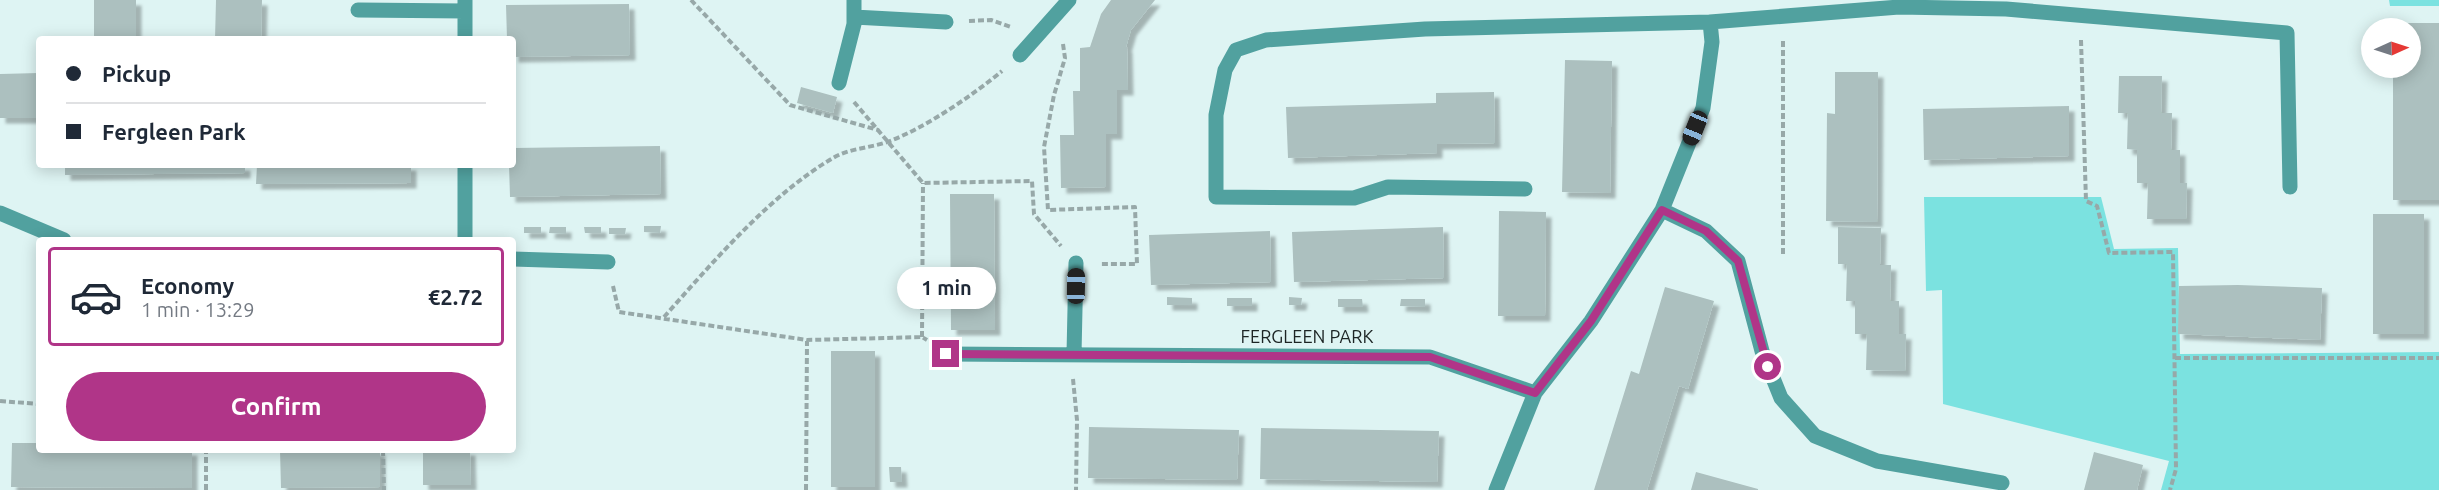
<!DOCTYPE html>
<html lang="en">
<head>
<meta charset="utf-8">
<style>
	:root { --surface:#fff; --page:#f6f6f7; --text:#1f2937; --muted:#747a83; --line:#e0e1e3; --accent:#b03588 }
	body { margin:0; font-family:Ubuntu,sans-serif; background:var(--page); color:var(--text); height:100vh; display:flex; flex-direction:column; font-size:22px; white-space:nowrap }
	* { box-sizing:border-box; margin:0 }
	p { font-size:20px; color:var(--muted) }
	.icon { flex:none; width:33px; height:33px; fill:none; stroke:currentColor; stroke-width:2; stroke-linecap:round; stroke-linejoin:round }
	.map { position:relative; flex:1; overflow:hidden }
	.side { position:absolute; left:36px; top:237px; width:480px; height:216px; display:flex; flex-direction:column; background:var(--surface); border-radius:6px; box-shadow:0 3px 15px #0003 }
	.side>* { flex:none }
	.top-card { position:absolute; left:36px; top:36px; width:480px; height:132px; border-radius:6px; box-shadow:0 3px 15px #0003; display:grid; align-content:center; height:132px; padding:0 30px; background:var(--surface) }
	.needle { width:39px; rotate:87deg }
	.fabs { position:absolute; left:2361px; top:18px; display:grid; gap:12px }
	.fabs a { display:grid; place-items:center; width:60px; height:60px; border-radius:50%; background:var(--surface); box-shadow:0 3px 15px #0003; font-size:30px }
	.end { position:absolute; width:27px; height:27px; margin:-14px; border:8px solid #b03588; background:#fff; box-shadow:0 0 0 3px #fff }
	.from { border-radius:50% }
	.bubble { position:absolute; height:42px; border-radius:21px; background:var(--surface); box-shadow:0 3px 15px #0003; font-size:20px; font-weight:700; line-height:42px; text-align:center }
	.car { position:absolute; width:18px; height:36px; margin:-18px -9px; border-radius:8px; box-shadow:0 0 4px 2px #0007; background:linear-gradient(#222 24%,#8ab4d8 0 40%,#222 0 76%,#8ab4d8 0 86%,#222 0) }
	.top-card b { display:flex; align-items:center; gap:21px; height:57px; font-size:22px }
	.top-card b+b { border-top:2px solid var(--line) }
	.top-card i { width:15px; height:15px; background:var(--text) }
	ul { padding:10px 0 0; list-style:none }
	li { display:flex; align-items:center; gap:18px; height:99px; margin:0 12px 9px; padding:0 18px; border:3px solid transparent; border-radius:6px }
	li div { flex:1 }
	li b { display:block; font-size:22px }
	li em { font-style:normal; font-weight:700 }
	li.on { border-color:var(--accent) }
	li>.icon { width:54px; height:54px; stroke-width:1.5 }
	.action { display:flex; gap:12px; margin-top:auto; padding:12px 30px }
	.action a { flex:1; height:69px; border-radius:36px; background:var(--accent); color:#fff; font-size:24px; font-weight:700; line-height:69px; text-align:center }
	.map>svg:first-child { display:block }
</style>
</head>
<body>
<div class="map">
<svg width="2439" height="490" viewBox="0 0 2439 490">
	<defs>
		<filter id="shadow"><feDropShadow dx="5.5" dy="5.5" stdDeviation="1.5" flood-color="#0004"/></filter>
	</defs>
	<rect width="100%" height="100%" fill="#def4f3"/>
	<!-- green -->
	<path fill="#7be2e0" d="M2389,0H2439V6H2390Z
		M1924,197H2101L2114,249L2178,248L2180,354L2439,352V490H2161L2169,461L1943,404L1942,290L1926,291Z"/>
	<!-- building -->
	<path fill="#acc0bf" filter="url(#shadow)" d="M94,0H136V39H94Z
		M216,0H262L261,39H215Z
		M1111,0H1155L1131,30L1126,47H1127L1128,90H1117V134H1106V187L1061,188L1060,135H1074L1073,91H1080V48L1090,47L1101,14Z
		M629,4L630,55L513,57V39H507L506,5Z
		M2393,23H2439V200H2393V68H2410V28H2393Z
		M1565,60L1612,61L1610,193L1562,192Z
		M1835,72H1878L1877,222L1826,221L1827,113L1835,114Z
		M39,73V118H0V74Z
		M2119,76H2162L2161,113H2172L2171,150H2180V183H2187L2186,219H2147L2148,183H2137V150L2127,149L2128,113H2118Z
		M801,87L837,97L833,113L797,103Z
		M1494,92L1495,143L1437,144V153L1288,158L1286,107L1436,103V93Z
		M2069,106V156L1924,160L1923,109Z
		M660,146L661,194L510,197L509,165H513V148Z
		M65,165H245V173L65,175Z
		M257,165H411V183L256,184Z
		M950,194H994L995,330H951Z
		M1499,211L1546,212L1545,316H1498Z
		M2373,214H2424V334H2373Z
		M644,226H661L660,233L644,232Z
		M524,227H541V233H524Z
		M550,227H566V234L549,233Z
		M584,227H601V233H585Z
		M1443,227L1444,278L1294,282L1292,232Z
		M1838,227L1881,228L1880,265H1891L1890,301H1899V334H1906L1905,371L1866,370L1867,334H1855V301H1846L1847,264H1838Z
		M609,228H626L625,234H609Z
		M1270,231L1271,282L1151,285L1149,235Z
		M2238,285L2322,288L2320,340L2178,334L2179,286Z
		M1665,287L1714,301L1688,389L1679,386L1647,490H1594L1631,371L1639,374Z
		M1167,297L1192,298V305H1167Z
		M1289,297L1302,298L1301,305H1289Z
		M1227,298H1252V306H1227Z
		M1338,299H1362L1363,307H1338Z
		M1401,299H1425V307L1400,306Z
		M831,351H875V487H831Z
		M1089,427L1239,430L1237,480L1088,478Z
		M1261,428L1439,431L1437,482L1260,479Z
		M12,443H39V450H192V488L11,487Z
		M280,450H380V487L281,488Z
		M423,450H470L471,485H423Z
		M2094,452L2143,465L2137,490H2084Z
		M889,467H901L902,482H890Z
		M1696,472L1758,489V490H1691Z"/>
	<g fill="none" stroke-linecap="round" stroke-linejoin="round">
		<!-- path -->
		<path stroke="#97a8a8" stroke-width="4" stroke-dasharray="6 3" stroke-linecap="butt" d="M691,0L790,105L878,130
			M969,21L991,20L1011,27
			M2081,40L2086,201L2097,206L2109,253L2173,252L2176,469L2170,490
			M1063,44L1065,58L1054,95L1044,147L1048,210L1135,207L1137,264H1099
			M854,102L923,183L1032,181L1034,214L1061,246
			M1783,254V41
			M613,286L619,312L807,340L922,337L927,340
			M664,317C713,262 770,195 833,158C849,148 872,148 890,141C926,127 972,96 1002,71
			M922,337L923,183
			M2175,358H2439
			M1073,379L1077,420L1076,490
			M0,401L39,404
			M383,450L384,490
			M206,490V450
			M806,490L807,341"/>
		<!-- minor -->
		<path stroke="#51a19f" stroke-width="15" d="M465,0V39
			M358,10L465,11
			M854,17L946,22
			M1020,55L1069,0
			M839,83L854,24V0
			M1525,189L1388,187L1354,198L1216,197V115L1225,70L1236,50L1266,40L1425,29L1710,22L1899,7L2006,9L2287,33L2290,187
			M1662,210L1706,231L1738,261L1762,351L1781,398L1815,436L1877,461L2002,483
			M0,213L64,240
			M465,240V165
			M513,259L608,262
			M946,354L1430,357L1535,393
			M1074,354L1076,263
			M1496,490L1535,393L1591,321L1662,210L1703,108L1712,42L1710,22"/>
	</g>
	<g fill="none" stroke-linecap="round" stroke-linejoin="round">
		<!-- route -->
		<path stroke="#b03588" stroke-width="8" d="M946,354L1430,357L1535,393L1591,321L1662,210L1706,231L1738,261L1768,367"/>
	</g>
	<g text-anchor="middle" stroke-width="6" stroke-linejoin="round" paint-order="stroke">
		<!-- street labels -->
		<g font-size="18" fill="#1c2424" stroke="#def4f3">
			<text x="1307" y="343">FERGLEEN PARK</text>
		</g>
	</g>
</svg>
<div class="fabs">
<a><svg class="needle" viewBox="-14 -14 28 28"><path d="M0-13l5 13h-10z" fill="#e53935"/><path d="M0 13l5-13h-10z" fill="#747a83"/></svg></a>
</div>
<i class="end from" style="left:1768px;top:367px"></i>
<i class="end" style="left:946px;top:354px"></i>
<div class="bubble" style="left:897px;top:267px;width:99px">1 min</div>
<i class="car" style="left:1695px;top:128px;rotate:202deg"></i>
<i class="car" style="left:1076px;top:286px;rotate:1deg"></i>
<div class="top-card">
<b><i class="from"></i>Pickup</b>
<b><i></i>Fergleen Park</b>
</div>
<section class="side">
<ul>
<li class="on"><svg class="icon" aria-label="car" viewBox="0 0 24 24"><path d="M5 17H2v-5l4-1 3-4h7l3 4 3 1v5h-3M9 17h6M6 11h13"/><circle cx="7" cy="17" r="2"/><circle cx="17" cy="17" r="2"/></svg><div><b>Economy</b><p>1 min · 13:29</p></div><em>€2.72</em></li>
</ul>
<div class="action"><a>Confirm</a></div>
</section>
</div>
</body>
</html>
